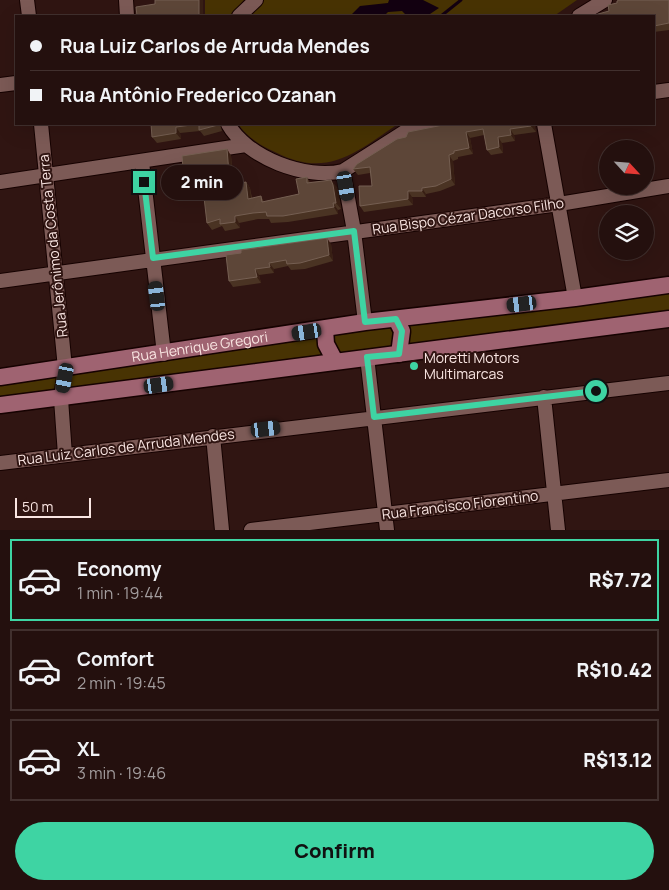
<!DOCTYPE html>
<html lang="en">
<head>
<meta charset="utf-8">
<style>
	:root { --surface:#24100e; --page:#301e1c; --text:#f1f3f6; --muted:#a39d9e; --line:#41302e; --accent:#3ed4a3 }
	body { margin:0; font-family:Manrope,sans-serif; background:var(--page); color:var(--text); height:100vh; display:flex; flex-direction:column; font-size:19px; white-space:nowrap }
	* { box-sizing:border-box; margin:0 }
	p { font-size:16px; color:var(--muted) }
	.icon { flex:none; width:28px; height:28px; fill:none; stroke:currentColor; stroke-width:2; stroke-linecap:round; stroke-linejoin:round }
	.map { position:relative; height:530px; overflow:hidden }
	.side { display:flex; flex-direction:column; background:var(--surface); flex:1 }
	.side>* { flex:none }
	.guide { position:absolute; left:15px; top:15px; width:640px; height:110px; border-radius:0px; box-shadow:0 5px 20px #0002,0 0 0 1px var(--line); display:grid; align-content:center; height:110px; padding:0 15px; background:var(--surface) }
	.needle { width:32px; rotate:116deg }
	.fabs { position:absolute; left:599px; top:140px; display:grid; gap:10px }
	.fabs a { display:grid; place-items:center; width:55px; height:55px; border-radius:50%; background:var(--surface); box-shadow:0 5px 20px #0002,0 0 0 1px var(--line); font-size:25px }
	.scale { position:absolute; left:15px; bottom:12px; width:76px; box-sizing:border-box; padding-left:5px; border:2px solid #f9e5e2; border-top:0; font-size:14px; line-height:18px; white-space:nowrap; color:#f9e5e2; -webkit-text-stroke:4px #301512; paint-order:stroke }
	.end { position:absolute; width:22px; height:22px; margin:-11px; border:6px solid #3ed4a3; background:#111; box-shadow:0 0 0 2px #111 }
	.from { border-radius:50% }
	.bubble { position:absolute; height:35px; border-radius:18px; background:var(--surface); box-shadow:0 5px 20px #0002,0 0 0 1px var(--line); font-size:16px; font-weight:800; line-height:35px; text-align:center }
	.car { position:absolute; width:15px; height:30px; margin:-15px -8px; border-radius:6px; box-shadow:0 0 4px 1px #0007; background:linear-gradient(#222 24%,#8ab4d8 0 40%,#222 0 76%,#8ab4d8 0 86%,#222 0) }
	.guide b { display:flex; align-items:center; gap:18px; height:48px; font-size:19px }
	.guide b+b { border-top:1px solid var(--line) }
	.guide i { width:12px; height:12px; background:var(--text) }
	ul { padding:9px 0 0; list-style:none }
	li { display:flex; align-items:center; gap:15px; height:82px; margin:0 10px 8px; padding:0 5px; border:2px solid var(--line); border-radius:0px }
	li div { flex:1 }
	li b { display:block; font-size:19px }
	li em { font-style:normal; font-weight:800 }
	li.selected { border-color:var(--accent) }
	li>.icon { width:45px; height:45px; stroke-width:1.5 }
	.primary-button { display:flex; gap:10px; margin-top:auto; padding:10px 15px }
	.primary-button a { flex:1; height:58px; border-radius:30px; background:var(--accent); color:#111; font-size:20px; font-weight:800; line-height:58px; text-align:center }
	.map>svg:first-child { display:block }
</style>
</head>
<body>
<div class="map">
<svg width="669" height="530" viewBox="0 0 669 530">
	<rect width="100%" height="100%" fill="#301512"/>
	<!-- green -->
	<path fill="#483303" d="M205,0H244L230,16H205Z
		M262,0H577L554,16H242Z
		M238,124H398C355,153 327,179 275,152C261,146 247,137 238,124Z
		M669,288V312L0,399V374Z"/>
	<!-- water -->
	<path fill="#130011" d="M389,0H423L439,8L427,16H407L402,11L388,12L384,16H350L360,6L388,3Z"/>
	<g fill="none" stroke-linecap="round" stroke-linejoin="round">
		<!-- stream -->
		<path stroke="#130011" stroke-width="3" d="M441,16L461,0"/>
		<defs>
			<path id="minor" d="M27,0L29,16
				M126,0L127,16
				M239,16L256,0
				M579,16L605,0
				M0,85L16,83
				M654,92L669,90
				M41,124L65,368L61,399L65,455
				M228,124C247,158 306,180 343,171L417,124
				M544,124L575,298
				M410,129L443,124
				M142,162L164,354
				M343,171L354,231L365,322
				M0,182L246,145
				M0,281L559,204L669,186
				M367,357L387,530
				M544,397L558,530
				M213,436L222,530
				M0,463L669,383
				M251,530L669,480"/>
			<g id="major">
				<path d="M396,319L402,331L399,354"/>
				<path d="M325,329L326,344L335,361"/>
				<path id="s1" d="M0,377L365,322L575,298L669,285"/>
				<path d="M0,405L669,319"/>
			</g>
		</defs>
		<!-- minor casing -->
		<use href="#minor" stroke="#160201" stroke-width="16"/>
		<!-- major casing -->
		<use href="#major" stroke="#160201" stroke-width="19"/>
		<!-- minor -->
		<use href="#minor" stroke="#7c5a56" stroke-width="14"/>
		<!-- major -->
		<use href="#major" stroke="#9f6371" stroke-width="16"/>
	</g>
	<!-- wall -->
	<path fill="#4a3323" d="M669,0V30L654,32V16Z
		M151,124H220L222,131L204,136L200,131L180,133L181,139L157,143L152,137Z
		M448,124H534L536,132L514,135L515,141L502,143L503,153L491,155L487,150L484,135L470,138L473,154L458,157V159L453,161L455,185L440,191L426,194V197H412L413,205L364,212L360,206L372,186L370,173L358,175L353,169L406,137Z
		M227,149L231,156L234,184L246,182L250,188L252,198L261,196L264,202L299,194L307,177L310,183L336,186L338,191L341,209L338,210V214L288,222L271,223L269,219H258L239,223L240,228L225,231L222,226L212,230L207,223L204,196L190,198L185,191Z
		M331,244L333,261L305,269L291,270L288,266L274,269V273L259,275L261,283L233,287L229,281L241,253Z"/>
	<!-- shaded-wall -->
	<path fill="#381f14" d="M199,0H203V16H199Z
		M531,124H534L536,132L531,126Z
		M176,127L180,133L181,139L176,133Z
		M510,129L514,135L515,141L511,135Z
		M466,132L470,138L473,154L469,148Z
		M498,137L502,143L503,153L499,147Z
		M227,149L231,156L234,191L230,185Z
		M449,155L453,161L455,185L451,179Z
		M331,180L336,186L338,191L341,209L336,203Z
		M246,182L250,188L252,206L248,199Z
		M422,188L426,194V197L422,191Z
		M408,191L412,197L413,205L408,199Z
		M333,203L338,210V214L334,207Z
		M235,216L239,223L240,228L235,222Z
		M327,238L331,244L333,261L329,255Z
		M269,263L274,269V273L270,267Z
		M255,269L259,275L261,283L257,277Z"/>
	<!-- building -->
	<path fill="#5d4638" stroke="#755f52" d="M155,0H199V16H137L136,7L155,4Z
		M619,0H669V23L654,26V16H591L609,11L608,5L617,3V1Z
		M151,124H217L218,125L199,130V124L176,127V133L152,137Z
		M448,124H531V126L510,129L511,135L498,137L499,147L487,150L483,129L466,132L469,148L454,151V153L449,155L451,179L436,186L422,188V191H408V199L360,206L359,186H372L370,167L353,169L357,164L397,139L406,137L408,132Z
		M227,149L230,185L246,182L248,199L261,196L262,202L299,194L296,179L307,177V183L331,180L333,185L336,203H333L334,207L283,216H267L266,212L253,213L235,216V222L220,224V219L207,223L203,189L185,191L182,156Z
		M327,238L329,255L300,263L287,264L286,260L269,263L270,267L255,269L257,277L229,281L226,255L241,253V250Z"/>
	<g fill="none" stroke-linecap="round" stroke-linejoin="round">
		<!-- route -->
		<path stroke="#3ed4a3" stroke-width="6" d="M144,182L153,258L354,231L365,322L396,319L402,331L399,354L367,357L374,417L596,391"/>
	</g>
	<!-- markers -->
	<circle fill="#3ed4a3" stroke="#301512" stroke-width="2" cx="414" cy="366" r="5"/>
	<g text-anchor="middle" stroke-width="4" stroke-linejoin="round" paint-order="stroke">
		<!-- street labels -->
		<g font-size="14" fill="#f9e5e2" stroke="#301512">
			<text transform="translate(468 216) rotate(-8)" y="5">Rua Bispo Cézar Dacorso Filho</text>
			<text transform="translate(53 246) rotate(-96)" y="5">Rua Jerônimo da Costa Terra</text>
			<text dy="5" stroke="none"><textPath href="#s1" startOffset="202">Rua Henrique Gregori</textPath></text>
			<text transform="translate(126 447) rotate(-7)" y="5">Rua Luiz Carlos de Arruda Mendes</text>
			<text transform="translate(460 505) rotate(-7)" y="5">Rua Francisco Fiorentino</text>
		</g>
		<!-- poi labels -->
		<g font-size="14" fill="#f9e5e2" stroke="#301512" text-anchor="start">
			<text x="424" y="363">Moretti Motors<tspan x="424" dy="16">Multimarcas</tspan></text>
		</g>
	</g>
</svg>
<div class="fabs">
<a><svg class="needle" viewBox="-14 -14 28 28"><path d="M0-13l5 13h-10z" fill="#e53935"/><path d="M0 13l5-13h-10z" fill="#a39d9e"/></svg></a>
<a><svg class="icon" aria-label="layers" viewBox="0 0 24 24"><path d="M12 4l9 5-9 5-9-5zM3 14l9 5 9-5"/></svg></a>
</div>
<div class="scale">50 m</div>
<i class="end from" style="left:596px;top:391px"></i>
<i class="end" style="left:144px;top:182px"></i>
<div class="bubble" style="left:161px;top:165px;width:82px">2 min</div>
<i class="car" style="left:346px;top:186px;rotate:170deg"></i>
<i class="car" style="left:157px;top:296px;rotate:353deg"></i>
<i class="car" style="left:522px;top:304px;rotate:263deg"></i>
<i class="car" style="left:307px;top:332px;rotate:261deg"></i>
<i class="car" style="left:65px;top:378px;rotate:191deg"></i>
<i class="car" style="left:159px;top:385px;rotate:82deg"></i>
<i class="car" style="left:266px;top:429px;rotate:83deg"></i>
<div class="guide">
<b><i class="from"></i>Rua Luiz Carlos de Arruda Mendes</b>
<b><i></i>Rua Antônio Frederico Ozanan</b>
</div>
</div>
<section class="side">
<ul>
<li class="selected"><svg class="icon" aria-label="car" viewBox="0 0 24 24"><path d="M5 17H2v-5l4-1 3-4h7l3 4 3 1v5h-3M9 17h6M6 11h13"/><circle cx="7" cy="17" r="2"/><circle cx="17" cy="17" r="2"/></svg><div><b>Economy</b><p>1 min · 19:44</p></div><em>R$7.72</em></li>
<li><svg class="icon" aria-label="car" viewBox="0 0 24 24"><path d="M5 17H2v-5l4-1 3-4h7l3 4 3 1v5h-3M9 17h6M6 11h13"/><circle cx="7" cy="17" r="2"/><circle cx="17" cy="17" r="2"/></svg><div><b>Comfort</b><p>2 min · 19:45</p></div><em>R$10.42</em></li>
<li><svg class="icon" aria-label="car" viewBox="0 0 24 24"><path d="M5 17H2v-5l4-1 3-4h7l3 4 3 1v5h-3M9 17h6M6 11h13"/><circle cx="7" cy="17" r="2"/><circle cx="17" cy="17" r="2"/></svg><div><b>XL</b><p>3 min · 19:46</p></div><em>R$13.12</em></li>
</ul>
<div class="primary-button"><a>Confirm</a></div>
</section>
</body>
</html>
